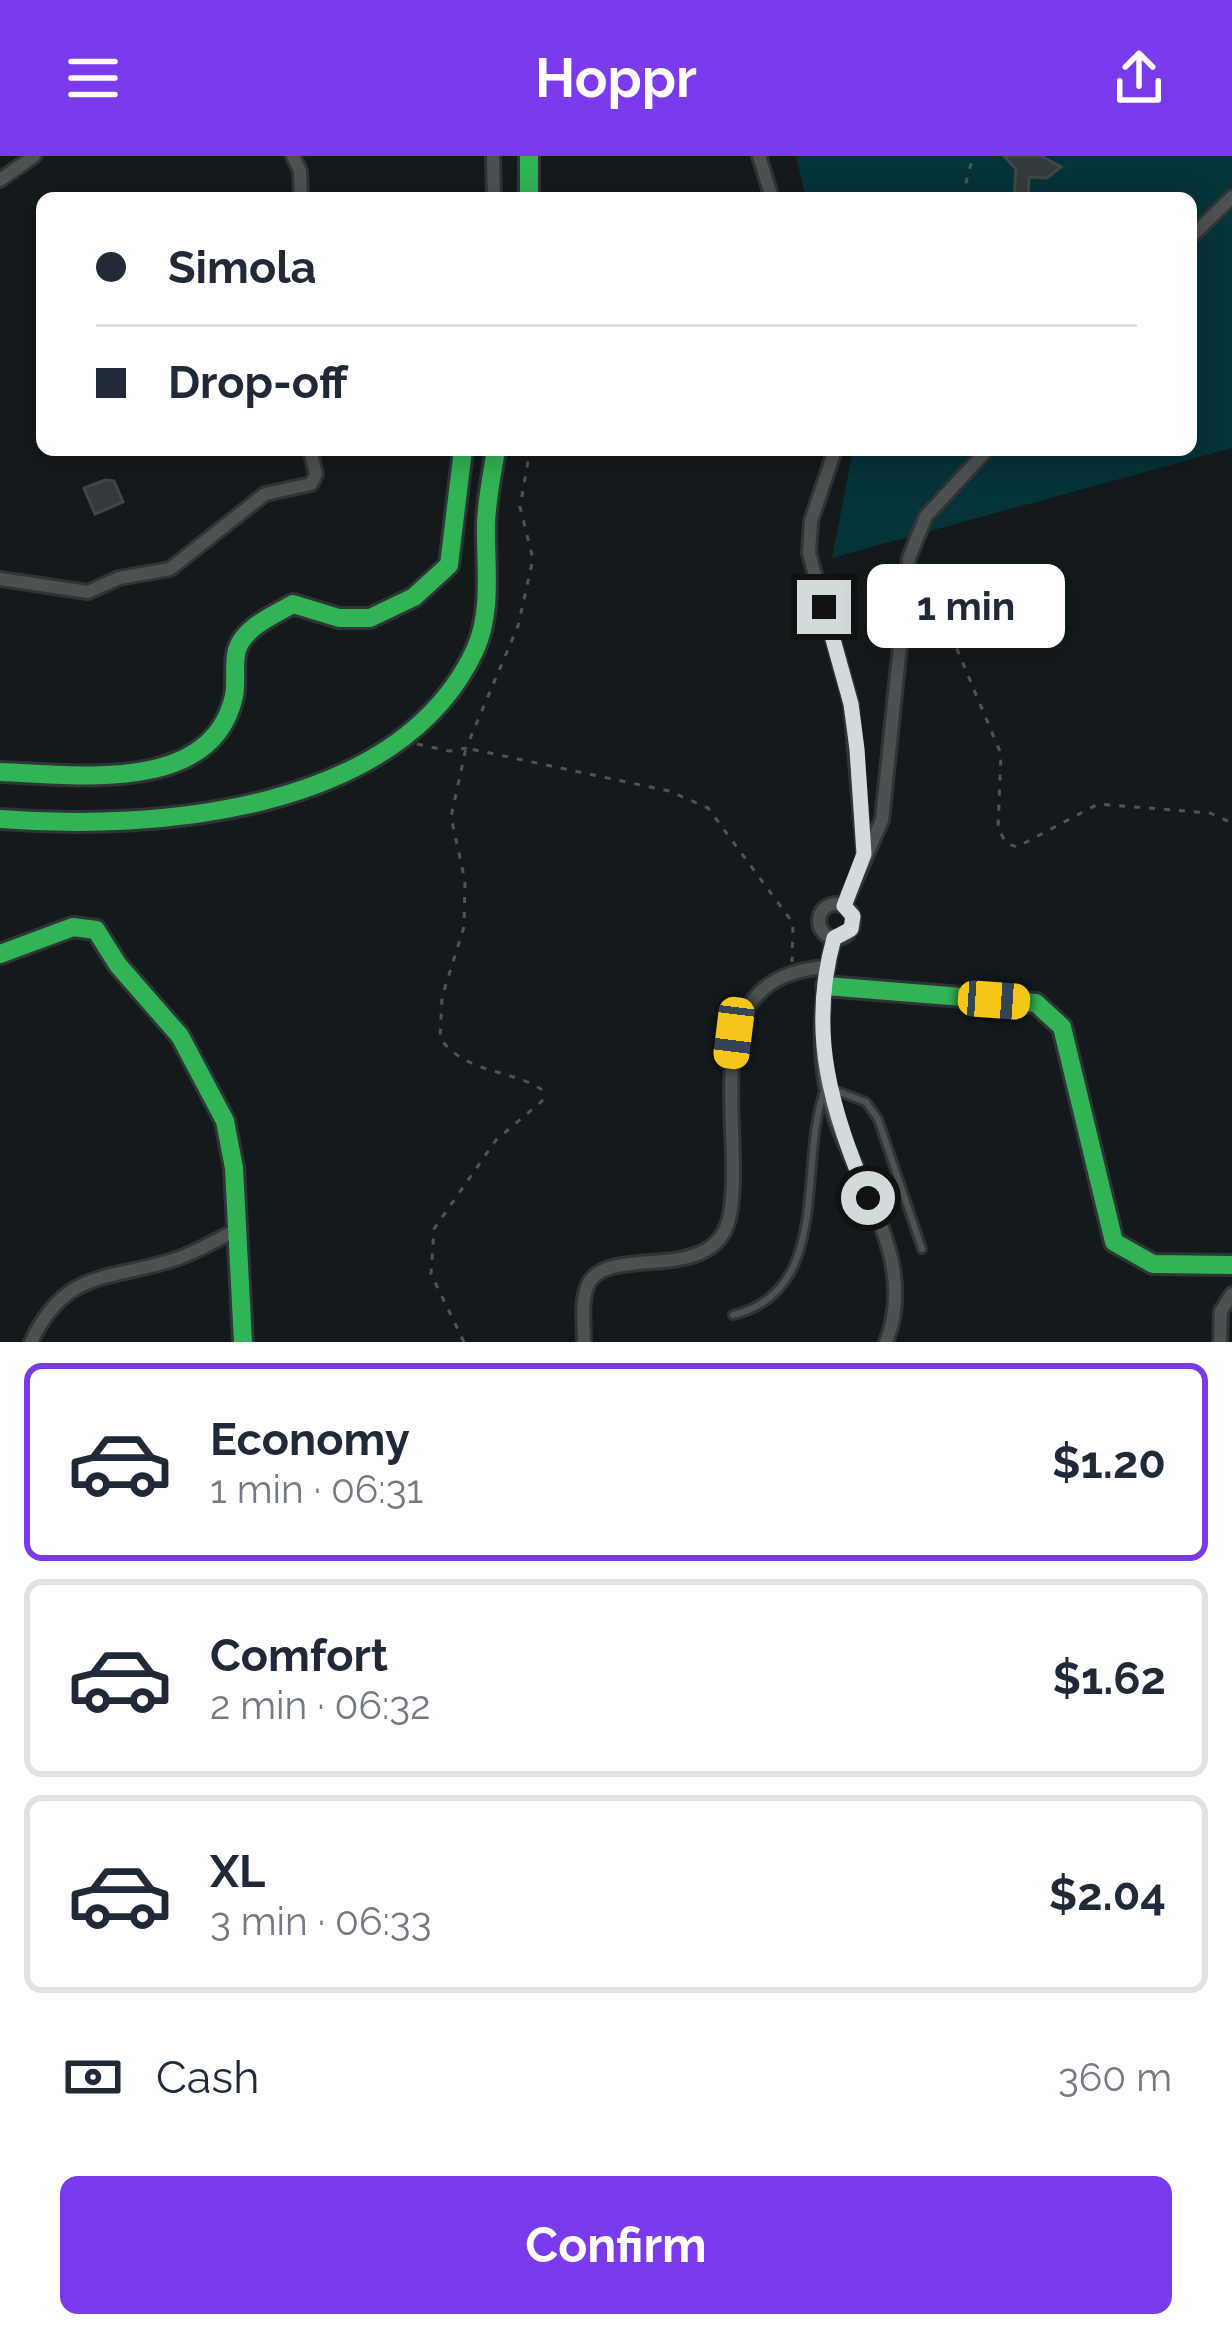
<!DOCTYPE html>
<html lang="en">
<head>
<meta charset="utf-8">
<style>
	:root { --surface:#fff; --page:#f2f2f3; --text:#1f2937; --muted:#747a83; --line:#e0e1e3; --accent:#7c3aed }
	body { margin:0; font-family:Raleway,sans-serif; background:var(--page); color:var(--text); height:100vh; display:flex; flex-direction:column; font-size:45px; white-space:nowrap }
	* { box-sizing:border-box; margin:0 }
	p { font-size:39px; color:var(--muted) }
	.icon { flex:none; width:66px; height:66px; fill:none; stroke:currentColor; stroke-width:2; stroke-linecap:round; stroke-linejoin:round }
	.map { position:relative; height:1186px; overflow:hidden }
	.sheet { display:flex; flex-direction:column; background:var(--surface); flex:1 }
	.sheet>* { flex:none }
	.guide { position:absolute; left:36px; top:36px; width:1161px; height:264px; border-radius:18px; box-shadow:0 6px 30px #0003; display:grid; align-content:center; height:264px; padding:0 60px; background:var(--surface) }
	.end { position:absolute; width:54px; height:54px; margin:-27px; border:15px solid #d2dadb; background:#111; box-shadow:0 0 0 6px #111 }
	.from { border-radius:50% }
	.bubble { position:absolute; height:84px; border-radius:18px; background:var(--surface); box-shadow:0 6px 30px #0003; font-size:39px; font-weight:700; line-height:84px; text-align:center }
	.car { position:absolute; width:36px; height:72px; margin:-36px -18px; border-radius:15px; box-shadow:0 0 9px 3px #0007; background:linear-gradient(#f5c518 24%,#345 0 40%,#f5c518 0 76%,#345 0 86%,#f5c518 0) }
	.guide b { display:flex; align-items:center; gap:42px; height:114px; font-size:45px }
	.guide b+b { border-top:3px solid var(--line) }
	.guide i { width:30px; height:30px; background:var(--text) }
	ul { padding:21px 0 0; list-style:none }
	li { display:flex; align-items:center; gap:36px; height:198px; margin:0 24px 18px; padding:0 36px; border:6px solid var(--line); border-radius:18px }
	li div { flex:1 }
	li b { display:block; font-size:45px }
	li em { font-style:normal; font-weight:700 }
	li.active { border-color:var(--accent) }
	li>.icon { width:108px; height:108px; stroke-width:1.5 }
	.pay { display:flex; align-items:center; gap:30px; height:132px; padding:0 60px; font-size:45px }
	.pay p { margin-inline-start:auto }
	.button { display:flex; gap:24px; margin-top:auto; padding:24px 60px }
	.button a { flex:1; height:138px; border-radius:18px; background:var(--accent); color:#fff; font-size:48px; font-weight:700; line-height:138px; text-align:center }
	header { display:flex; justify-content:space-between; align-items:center; height:156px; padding:0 60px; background:var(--accent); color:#fff; font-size:54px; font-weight:700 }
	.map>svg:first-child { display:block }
</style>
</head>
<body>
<header><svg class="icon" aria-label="menu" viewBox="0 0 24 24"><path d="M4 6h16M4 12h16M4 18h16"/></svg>Hoppr<svg class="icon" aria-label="share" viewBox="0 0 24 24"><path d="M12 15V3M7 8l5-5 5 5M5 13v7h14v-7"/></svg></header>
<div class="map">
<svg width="1232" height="1186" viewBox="0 0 1232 1186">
	<rect width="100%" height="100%" fill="#141a1c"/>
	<!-- green -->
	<path fill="#043339" d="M796,0H1232V292L832,402L853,294H1191V42H806Z"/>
	<!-- building -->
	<path fill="#343a3b" stroke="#414646" stroke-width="3" d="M1004,0H1041L1061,11L1047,22L1029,21L1028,41H1014L1016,13Z
		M105,324L114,325L123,346L95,358L84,332Z"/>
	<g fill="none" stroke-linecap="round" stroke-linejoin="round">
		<defs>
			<path id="lane" d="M733,1159C835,1135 796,1002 826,931L866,946L878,963L922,1093"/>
			<path id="street" d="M293,0L300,15L301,42
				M493,0L494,42
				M759,0L772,42
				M0,24L34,0
				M1191,81L1232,41
				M835,294L811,365L809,397L851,548L864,697
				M0,423L88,436L119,422L170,413L265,338L311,328L316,318L310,294
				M819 765a17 17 0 1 1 34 0a17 17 0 1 1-34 0Z
				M844,750L882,664L909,402L926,360L987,294
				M834,782C822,826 818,885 826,930C843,1014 922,1097 886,1186
				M31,1186C66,1112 109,1125 176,1103C197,1096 217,1084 236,1074
				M584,1186C584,1169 581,1147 587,1131C604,1084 717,1134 730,1058C746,969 688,819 828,811
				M1220,1186L1221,1155L1232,1138"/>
			<path id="fast" d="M529,0V42
				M0,616C75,618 212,640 234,540C237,526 233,508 237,494C244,471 274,459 293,448L339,462H370L414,441L449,409L463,294
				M0,663C154,675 399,657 475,494C493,455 485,408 486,367C487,342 492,318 496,294
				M0,798L73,771L96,774L118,809L180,880L225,965L234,1012L243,1186
				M826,830L1036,847L1062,871L1114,1086L1153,1108L1232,1109"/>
		</defs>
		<!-- lane casing -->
		<use href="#lane" stroke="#2f3435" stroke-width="12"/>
		<!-- street casing -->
		<use href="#street" stroke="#2f3435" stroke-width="18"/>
		<!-- fast casing -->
		<use href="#fast" stroke="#2f3435" stroke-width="24"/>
		<!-- path -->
		<path stroke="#505455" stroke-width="3" stroke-dasharray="6 9" stroke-linecap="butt" d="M962,42L973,0
			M920,429L936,443L1001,598L998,672L1006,687L1017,691L1098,648L1210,657L1232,667
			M417,588L449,595L466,592L518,470L533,403L520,351L530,294
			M464,1186L431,1118L434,1073L496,984L542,945L541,933C507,912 466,918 440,882L442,841L464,771L465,725L451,661L466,592L669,635L708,652L793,767L792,806"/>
		<!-- lane -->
		<use href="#lane" stroke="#4d5152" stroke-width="6"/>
		<!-- street -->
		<use href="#street" stroke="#4d5152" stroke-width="12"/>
		<!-- fast -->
		<use href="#fast" stroke="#30b455" stroke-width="18"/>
	</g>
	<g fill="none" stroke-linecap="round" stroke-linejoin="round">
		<!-- route -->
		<path stroke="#d2dadb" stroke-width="15" d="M824,451L851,548L857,593L864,698L844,750L853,760L851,773L834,782C807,878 832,954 868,1042"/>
	</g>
</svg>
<i class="end from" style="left:868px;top:1042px"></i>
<i class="end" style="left:824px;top:451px"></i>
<div class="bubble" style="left:867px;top:408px;width:198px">1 min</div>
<i class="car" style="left:994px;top:844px;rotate:94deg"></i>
<i class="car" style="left:734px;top:877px;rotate:187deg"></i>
<div class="guide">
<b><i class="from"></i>Simola</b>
<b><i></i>Drop-off</b>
</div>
</div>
<section class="sheet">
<ul>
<li class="active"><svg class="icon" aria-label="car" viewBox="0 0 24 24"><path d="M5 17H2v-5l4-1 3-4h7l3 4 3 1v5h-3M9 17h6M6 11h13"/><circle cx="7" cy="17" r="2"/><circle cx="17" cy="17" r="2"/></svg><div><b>Economy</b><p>1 min · 06:31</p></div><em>$1.20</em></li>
<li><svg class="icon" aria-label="car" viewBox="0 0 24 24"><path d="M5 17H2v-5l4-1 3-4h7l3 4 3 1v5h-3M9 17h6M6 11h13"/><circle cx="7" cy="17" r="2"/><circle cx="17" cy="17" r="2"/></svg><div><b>Comfort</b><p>2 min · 06:32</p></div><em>$1.62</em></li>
<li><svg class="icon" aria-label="car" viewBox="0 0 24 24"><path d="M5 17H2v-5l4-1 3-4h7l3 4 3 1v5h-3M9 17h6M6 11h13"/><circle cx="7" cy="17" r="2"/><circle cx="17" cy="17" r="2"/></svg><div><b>XL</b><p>3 min · 06:33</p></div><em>$2.04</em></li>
</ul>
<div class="pay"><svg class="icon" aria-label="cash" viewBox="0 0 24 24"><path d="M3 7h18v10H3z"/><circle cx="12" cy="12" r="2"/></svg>Cash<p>360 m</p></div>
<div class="button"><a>Confirm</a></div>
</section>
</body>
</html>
